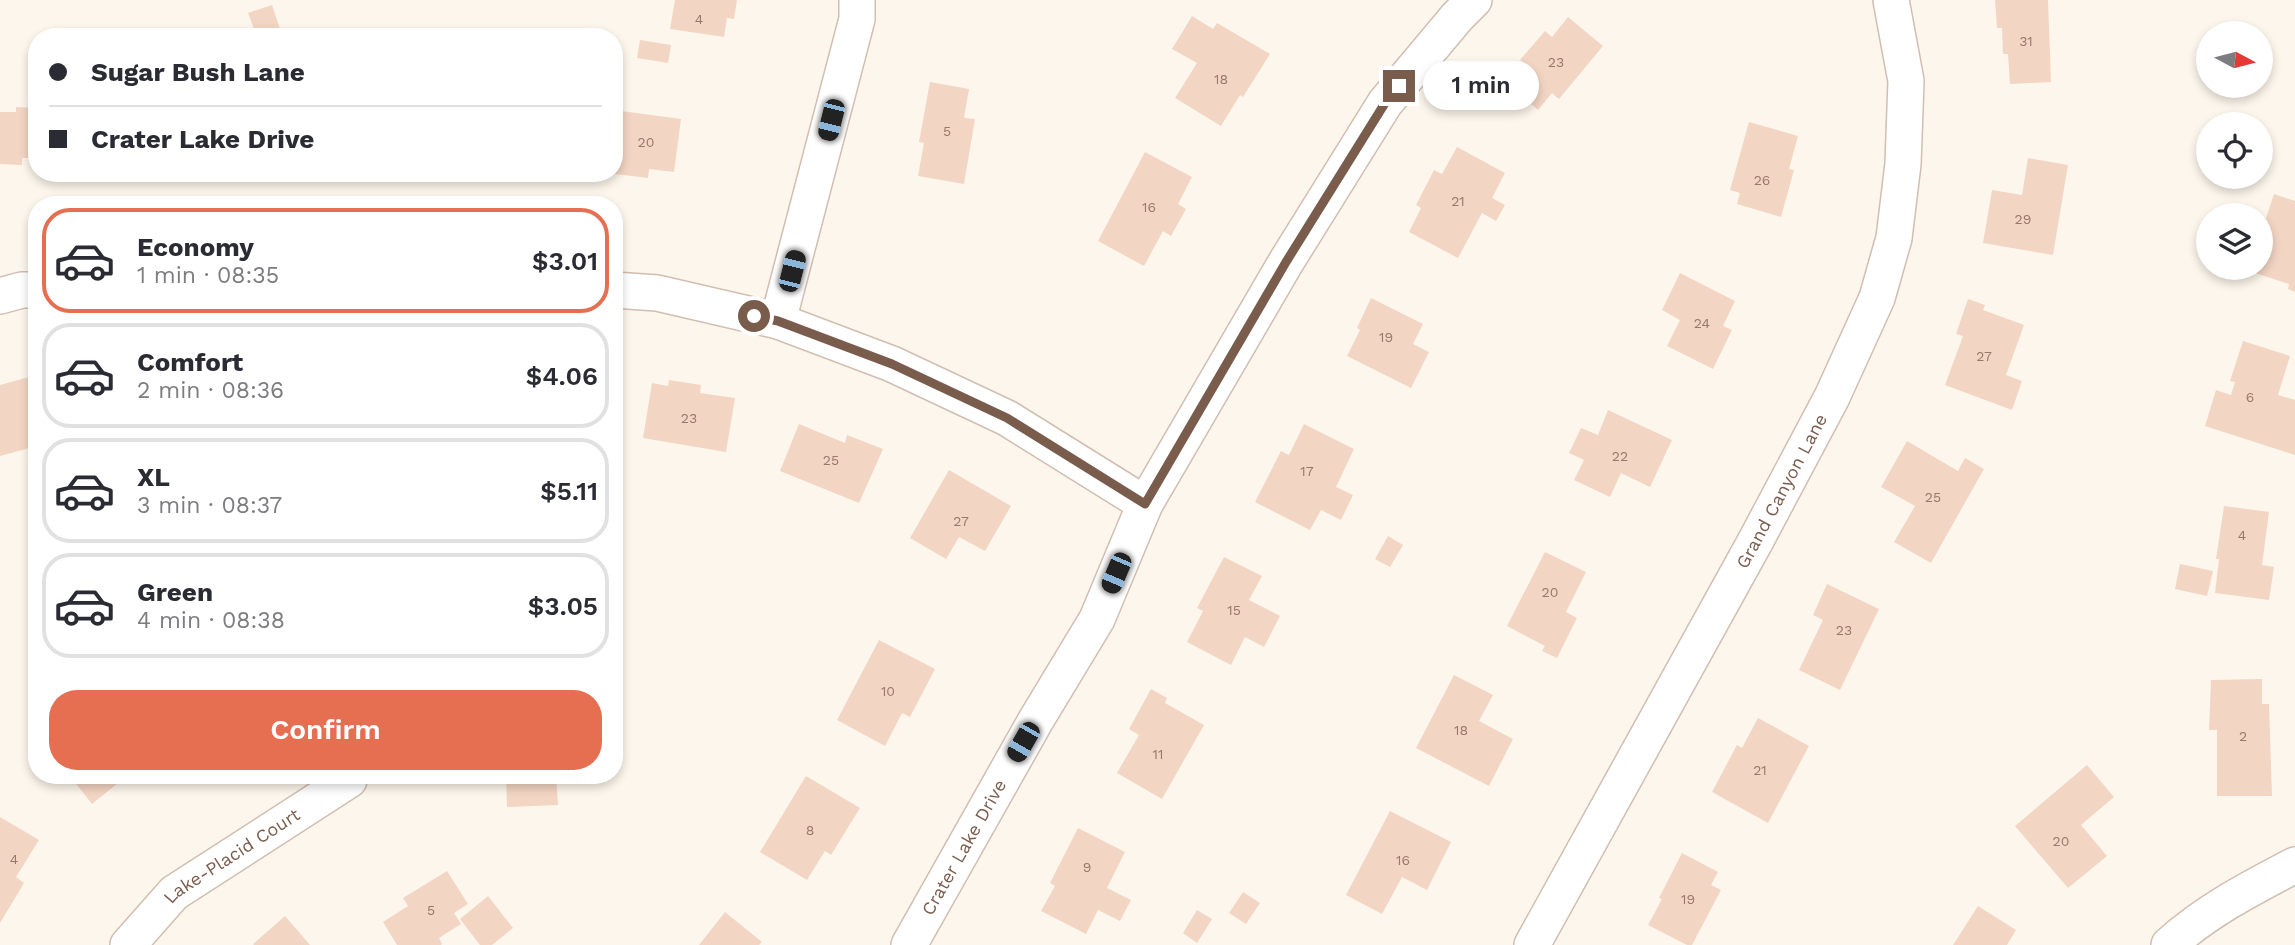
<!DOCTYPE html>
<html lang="en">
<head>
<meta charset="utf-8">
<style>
	:root { --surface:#fff; --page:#f7f7f7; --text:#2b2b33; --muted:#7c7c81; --line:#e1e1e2; --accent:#e76f51 }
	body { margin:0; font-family:"Work Sans",sans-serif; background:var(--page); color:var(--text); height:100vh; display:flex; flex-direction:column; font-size:26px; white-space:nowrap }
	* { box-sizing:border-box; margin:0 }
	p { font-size:23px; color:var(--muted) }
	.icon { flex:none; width:38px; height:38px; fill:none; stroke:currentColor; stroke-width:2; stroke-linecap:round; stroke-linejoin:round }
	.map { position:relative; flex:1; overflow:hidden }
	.side { position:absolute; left:28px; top:196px; width:595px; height:588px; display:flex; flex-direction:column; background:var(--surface); border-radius:28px; box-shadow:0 4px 10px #0003 }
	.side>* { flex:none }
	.guide { position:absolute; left:28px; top:28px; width:595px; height:154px; border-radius:28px; box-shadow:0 4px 10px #0003; display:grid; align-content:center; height:154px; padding:0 21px; background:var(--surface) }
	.needle { width:46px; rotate:97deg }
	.buttons { position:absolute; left:2196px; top:21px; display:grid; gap:14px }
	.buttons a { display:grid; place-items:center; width:77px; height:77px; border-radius:50%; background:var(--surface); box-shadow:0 4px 10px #0003; font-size:35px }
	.end { position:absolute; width:32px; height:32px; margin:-16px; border:9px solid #7a5c4d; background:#fff; box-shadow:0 0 0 4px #fff }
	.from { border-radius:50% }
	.bubble { position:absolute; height:49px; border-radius:24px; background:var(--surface); box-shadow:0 4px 10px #0003; font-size:23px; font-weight:600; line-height:49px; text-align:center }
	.car { position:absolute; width:21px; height:42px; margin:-21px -10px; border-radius:9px; box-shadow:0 0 5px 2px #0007; background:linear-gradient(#222 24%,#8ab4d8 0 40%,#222 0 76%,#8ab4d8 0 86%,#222 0) }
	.guide b { display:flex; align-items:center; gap:24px; height:66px; font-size:26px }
	.guide b+b { border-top:2px solid var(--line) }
	.guide i { width:18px; height:18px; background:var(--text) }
	ul { padding:12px 0 0; list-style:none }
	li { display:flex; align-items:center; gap:21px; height:105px; margin:0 14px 10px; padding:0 7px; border:4px solid var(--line); border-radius:28px }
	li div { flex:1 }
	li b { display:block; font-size:26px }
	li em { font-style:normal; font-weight:600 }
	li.active { border-color:var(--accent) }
	li>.icon { width:63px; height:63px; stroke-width:1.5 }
	.button { display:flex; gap:14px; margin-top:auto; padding:14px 21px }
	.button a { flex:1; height:80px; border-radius:28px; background:var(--accent); color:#fff; font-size:28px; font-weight:600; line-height:80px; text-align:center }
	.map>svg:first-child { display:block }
</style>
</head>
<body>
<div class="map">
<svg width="2295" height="945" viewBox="0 0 2295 945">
	<rect width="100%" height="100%" fill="#fdf6ec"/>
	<!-- building -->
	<path fill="#f3d5c3" d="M675,0H737L734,19L727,18L724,37L670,29Z
		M1995,0H2048L2051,82L2010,84L2008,54H2003L2002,28H1997Z
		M272,5L280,29L257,37L248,13Z
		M1192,16L1213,29L1217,23L1270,54L1243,97L1240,95L1221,126L1175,98L1197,63L1172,49Z
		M1568,17L1603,46L1559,99L1552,93L1538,110L1509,85L1526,64L1520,60L1545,31L1552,37Z
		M640,40L671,45L668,63L637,58Z
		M930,82L969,89L964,118L975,119L964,184L918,176L924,143L919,142Z
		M16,107L37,108V158H22V165L0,164V112H16Z
		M614,110L681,119L674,172L649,169L648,178L615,174Z
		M1749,122L1798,136L1789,169L1794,170L1781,217L1737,204L1740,193L1730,190Z
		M1457,147L1505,173L1492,198L1505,205L1496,221L1482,213L1458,258L1409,232L1421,208L1416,205L1434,170L1442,174Z
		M1145,152L1192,177L1178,204L1186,209L1171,236L1163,231L1144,266L1098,241Z
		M2028,158L2068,165L2053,255L1983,243L1992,190L2022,195Z
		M2274,194L2295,201V292L2288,289L2289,284L2240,268H2261V233Z
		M1680,273L1735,301L1723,326L1732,330L1713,369L1667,346L1680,320L1662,310Z
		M1371,298L1423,324L1413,344L1429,352L1411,388L1347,356L1360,330L1357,328Z
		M1968,299L1985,305L1983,310L2024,325L2006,375L2022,381L2012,410L1945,385L1963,336L1956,334Z
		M2243,341L2290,356L2278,395L2295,400V455L2205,426L2216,390L2231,395L2235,382L2230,381Z
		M36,375L37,446L0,456V385Z
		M669,380L701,385L700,393L735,398L726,452L643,438L652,383L668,386Z
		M1608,410L1672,440L1650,487L1621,473L1610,497L1574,480L1584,460L1569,453L1581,428L1598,435Z
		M799,424L845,443L847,435L883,449L859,503L780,471Z
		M1304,424L1354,449L1336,487L1353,495L1341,520L1321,510L1310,530L1255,502L1281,451L1289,455Z
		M1907,441L1958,471L1965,458L1984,469L1931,563L1894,542L1915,506L1881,487Z
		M949,470L1011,506L985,551L959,537L946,559L910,538Z
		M2224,506L2269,512L2262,565L2274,567L2269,600L2215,593L2219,559H2216Z
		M1388,536L1403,545L1390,567L1375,559Z
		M1545,552L1586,572L1566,612L1577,618L1557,658L1542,651L1545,646L1507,626Z
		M1224,557L1262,576L1249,600L1280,616L1264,647L1245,637L1231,665L1187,642L1203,611L1197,608Z
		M2180,564L2213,571L2207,596L2175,589Z
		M1827,584L1879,609L1840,690L1799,670L1823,620L1813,615Z
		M879,640L935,669L910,717L902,713L885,746L837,720Z
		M1454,675L1493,695L1479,721L1513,739L1489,786L1416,748Z
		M2262,679V704H2269L2272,796H2217V730H2209L2211,680Z
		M1151,689L1167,698L1165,703L1204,725L1162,799L1117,773L1139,735L1129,729Z
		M1758,718L1809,746L1768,823L1712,792L1737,745L1742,748Z
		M2087,765L2114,797L2081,825L2107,856L2068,888L2015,826Z
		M69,775H128L92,804Z
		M506,775H556L558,805L507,807Z
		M806,776L860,808L831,855L825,851L807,880L760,852Z
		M1390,811L1451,842L1427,890L1402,877L1382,914L1346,895Z
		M0,817L39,840L16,877L24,883L0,923Z
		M1078,828L1125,852L1107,888L1131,900L1120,921L1098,910L1086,934L1041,911L1055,886L1050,883Z
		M1682,853L1718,872L1711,885L1721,890L1692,945H1687L1648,925L1662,899L1659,898Z
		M447,871L468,904L454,913L461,924L439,938L442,944L441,945H397L383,922L408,906L403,898Z
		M1243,892L1260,903L1246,924L1229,913Z
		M488,896L513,928L492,945H480L460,919Z
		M1978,906L2016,930L2007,945H1953Z
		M1197,910L1212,919L1197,943L1183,933Z
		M725,912L762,942L759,945H699Z
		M285,916L310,945H254L253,944Z"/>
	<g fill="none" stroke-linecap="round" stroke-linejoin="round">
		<defs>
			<g id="minor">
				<path d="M614,290L657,293L778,321L892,364L1007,418L1145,504"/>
				<path d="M0,296L22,290H37"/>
				<path d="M778,321L857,19V0"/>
				<path id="s1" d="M128,945L174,893L349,780"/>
				<path id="s2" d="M909,945L1036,720L1097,619L1145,504L1286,262L1385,103L1457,17L1474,0"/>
				<path id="s3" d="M1532,945L1755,542L1832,397L1877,298L1894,238L1903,164L1906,81L1891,0"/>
				<path d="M2169,945C2206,911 2251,888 2295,865"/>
			</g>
		</defs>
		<!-- minor casing -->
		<use href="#minor" stroke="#d1beb0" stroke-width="38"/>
		<!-- minor -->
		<use href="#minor" stroke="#fff" stroke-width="35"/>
	</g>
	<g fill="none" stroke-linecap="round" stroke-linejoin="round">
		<!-- route -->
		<path stroke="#7a5c4d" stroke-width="9" d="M754,316L778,321L892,364L1007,418L1145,504L1286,262L1385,103L1399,86"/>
	</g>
	<g text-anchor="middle" stroke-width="6" stroke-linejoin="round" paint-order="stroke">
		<!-- number labels -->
		<g font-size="14" fill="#987a6a">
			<text x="699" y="24">4</text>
			<text x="2026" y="46">31</text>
			<text x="1556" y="67">23</text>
			<text x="1221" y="84">18</text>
			<text x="947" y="136">5</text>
			<text x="646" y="147">20</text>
			<text x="1762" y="185">26</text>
			<text x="1458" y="206">21</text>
			<text x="1149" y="212">16</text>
			<text x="2023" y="224">29</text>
			<text x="1702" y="328">24</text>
			<text x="1386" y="342">19</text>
			<text x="1984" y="361">27</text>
			<text x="2250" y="402">6</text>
			<text x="689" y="423">23</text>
			<text x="1620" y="461">22</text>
			<text x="831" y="465">25</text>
			<text x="1307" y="476">17</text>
			<text x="1933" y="502">25</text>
			<text x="961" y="526">27</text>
			<text x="2242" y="540">4</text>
			<text x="1550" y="597">20</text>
			<text x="1234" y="615">15</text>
			<text x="1844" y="635">23</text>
			<text x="888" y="696">10</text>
			<text x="1461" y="735">18</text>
			<text x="2243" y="741">2</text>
			<text x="1158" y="759">11</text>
			<text x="1760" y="775">21</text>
			<text x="810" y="835">8</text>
			<text x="2061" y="846">20</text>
			<text x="14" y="864">4</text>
			<text x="1403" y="865">16</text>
			<text x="1087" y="872">9</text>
			<text x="1688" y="904">19</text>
			<text x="431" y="915">5</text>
		</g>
		<!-- street labels -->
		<g font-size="18" fill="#7a5c4d" stroke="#fffaf3">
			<text dy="6" stroke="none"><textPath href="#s3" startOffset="518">Grand Canyon Lane</textPath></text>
			<text dy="6" stroke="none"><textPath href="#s2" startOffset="112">Crater Lake Drive</textPath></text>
			<text dy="6" stroke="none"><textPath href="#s1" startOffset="138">Lake-Placid Court</textPath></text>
		</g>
	</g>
</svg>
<div class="buttons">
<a><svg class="needle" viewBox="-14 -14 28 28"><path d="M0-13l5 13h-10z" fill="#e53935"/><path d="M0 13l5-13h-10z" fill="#7c7c81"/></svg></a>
<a><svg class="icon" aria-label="locate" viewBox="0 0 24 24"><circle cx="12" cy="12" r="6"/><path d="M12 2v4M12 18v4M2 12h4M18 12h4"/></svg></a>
<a><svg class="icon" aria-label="layers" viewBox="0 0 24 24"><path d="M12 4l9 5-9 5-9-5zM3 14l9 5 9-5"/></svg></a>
</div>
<i class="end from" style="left:754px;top:316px"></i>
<i class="end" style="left:1399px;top:86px"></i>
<div class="bubble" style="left:1423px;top:61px;width:116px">1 min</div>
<i class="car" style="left:831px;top:120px;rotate:194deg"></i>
<i class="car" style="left:792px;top:271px;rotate:14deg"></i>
<i class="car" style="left:1116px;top:573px;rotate:203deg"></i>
<i class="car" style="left:1023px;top:742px;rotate:210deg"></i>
<div class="guide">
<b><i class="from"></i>Sugar Bush Lane</b>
<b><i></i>Crater Lake Drive</b>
</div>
<section class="side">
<ul>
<li class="active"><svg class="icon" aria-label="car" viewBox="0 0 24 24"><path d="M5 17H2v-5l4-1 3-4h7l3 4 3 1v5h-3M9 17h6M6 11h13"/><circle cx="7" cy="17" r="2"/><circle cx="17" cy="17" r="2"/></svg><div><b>Economy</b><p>1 min · 08:35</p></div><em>$3.01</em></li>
<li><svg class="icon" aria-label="car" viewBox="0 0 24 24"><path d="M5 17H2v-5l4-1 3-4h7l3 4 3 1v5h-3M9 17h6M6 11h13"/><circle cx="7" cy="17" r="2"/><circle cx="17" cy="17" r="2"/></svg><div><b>Comfort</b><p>2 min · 08:36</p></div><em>$4.06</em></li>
<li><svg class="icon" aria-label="car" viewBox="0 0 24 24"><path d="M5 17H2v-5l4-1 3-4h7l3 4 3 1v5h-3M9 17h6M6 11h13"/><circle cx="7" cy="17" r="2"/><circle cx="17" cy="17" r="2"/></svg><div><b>XL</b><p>3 min · 08:37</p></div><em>$5.11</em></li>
<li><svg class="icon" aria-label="car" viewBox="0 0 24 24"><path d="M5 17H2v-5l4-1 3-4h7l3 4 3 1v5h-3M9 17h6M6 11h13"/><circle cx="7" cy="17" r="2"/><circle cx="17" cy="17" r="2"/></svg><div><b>Green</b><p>4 min · 08:38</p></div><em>$3.05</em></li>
</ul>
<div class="button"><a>Confirm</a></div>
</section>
</div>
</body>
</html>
